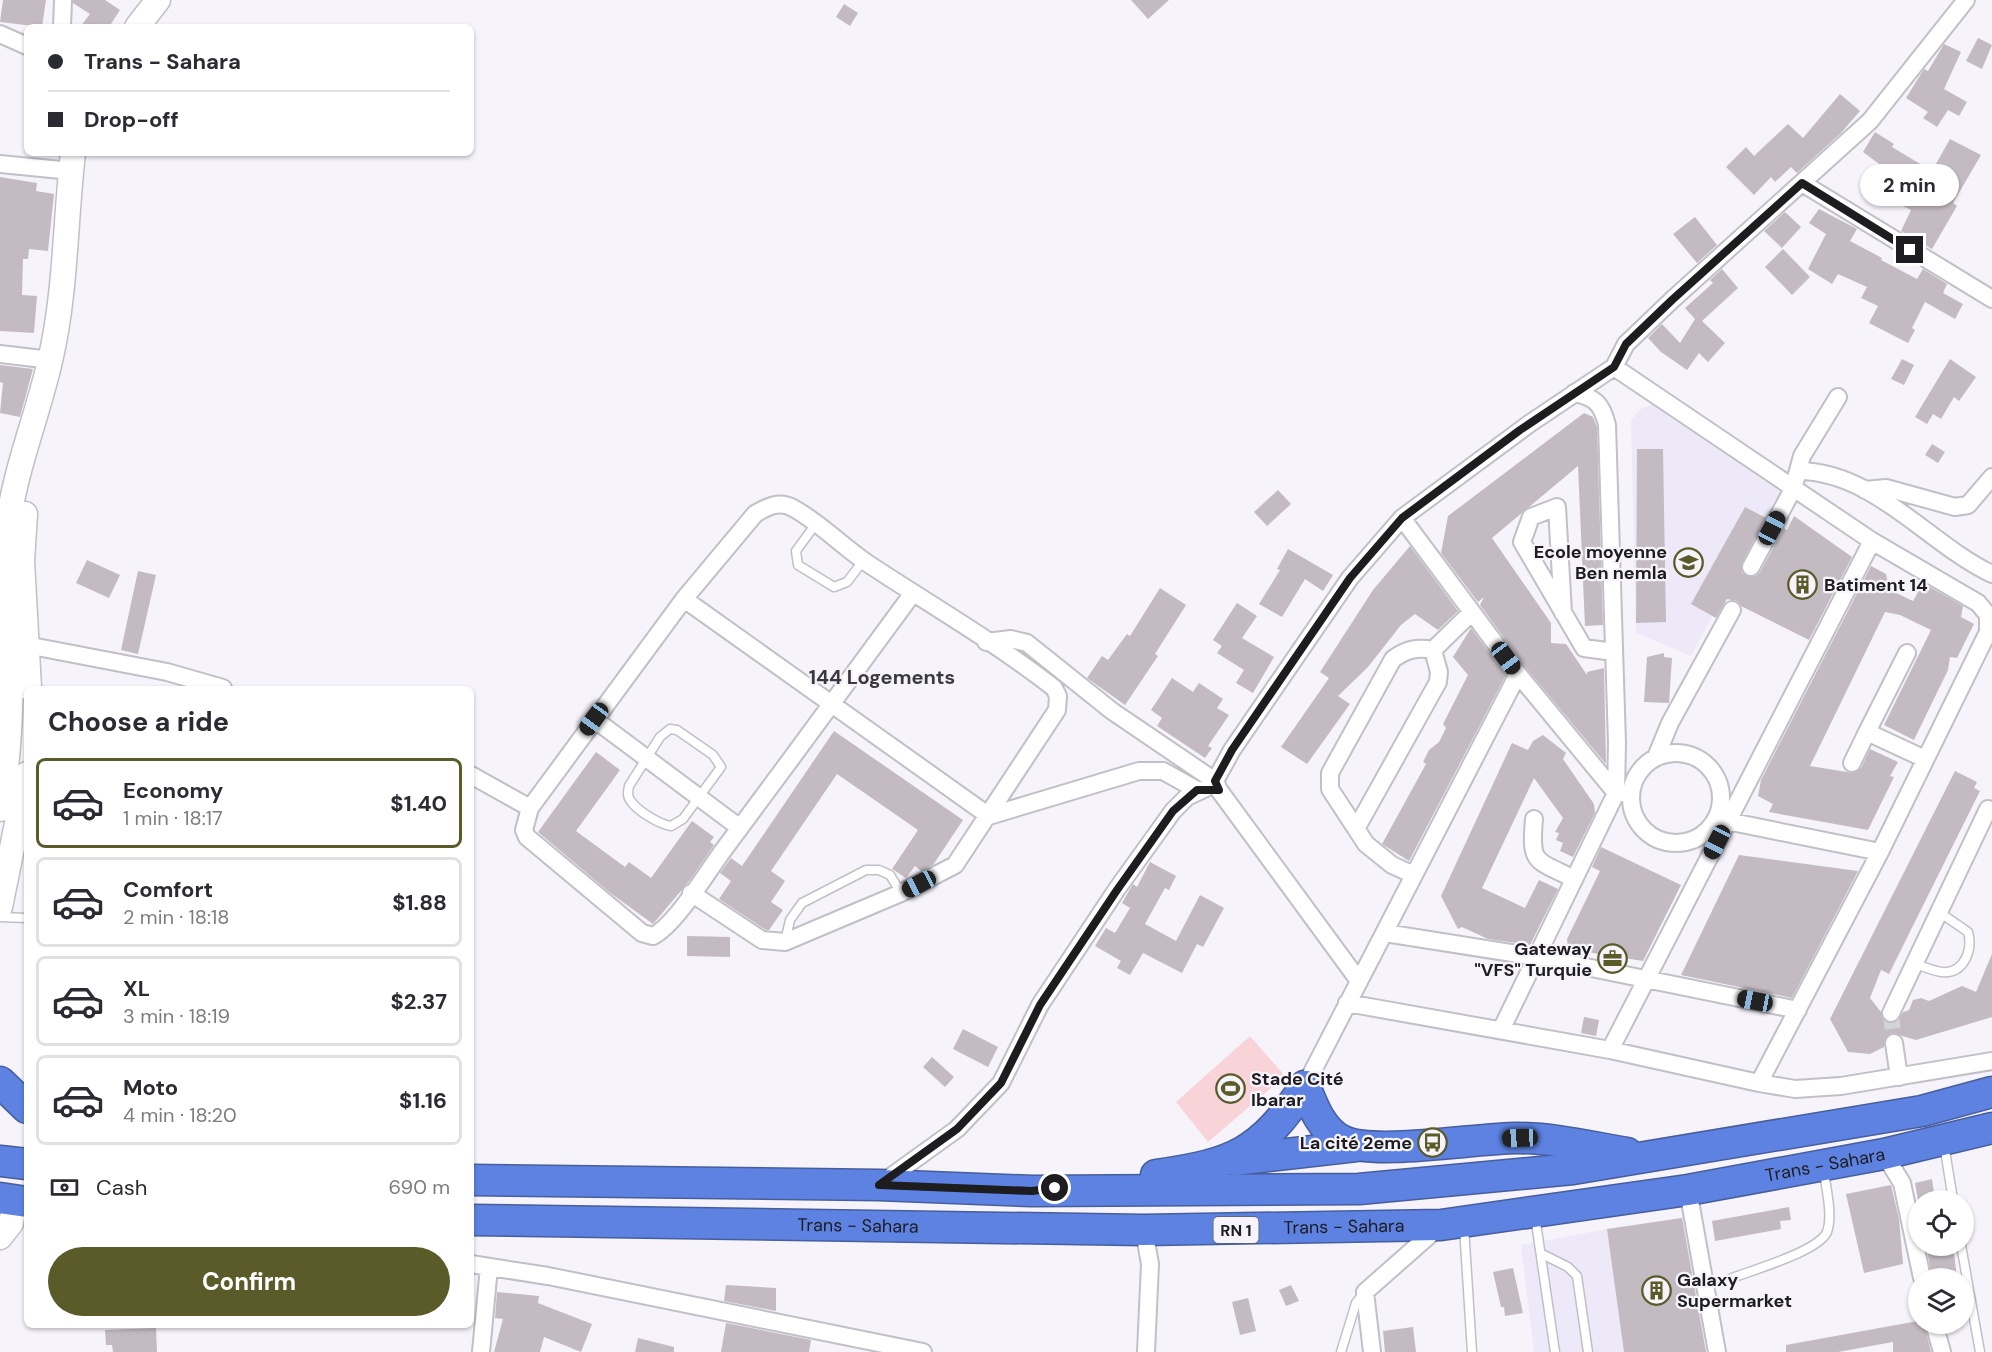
<!DOCTYPE html>
<html lang="en">
<head>
<meta charset="utf-8">
<style>
	:root { --surface:#fff; --page:#f2f2f3; --text:#2b2b33; --muted:#7c7c81; --line:#e1e1e2; --accent:#5a5b29 }
	body { margin:0; font-family:"DM Sans",sans-serif; background:var(--page); color:var(--text); height:100vh; display:flex; flex-direction:column; font-size:22px; white-space:nowrap }
	* { box-sizing:border-box; margin:0 }
	p { font-size:20px; color:var(--muted) }
	.icon { flex:none; width:33px; height:33px; fill:none; stroke:currentColor; stroke-width:2; stroke-linecap:round; stroke-linejoin:round }
	.map { position:relative; flex:1; overflow:hidden }
	.panel { position:absolute; left:24px; top:686px; width:450px; height:642px; display:flex; flex-direction:column; background:var(--surface); border-radius:9px; box-shadow:0 2px 4px #0004 }
	.panel>* { flex:none }
	.hud { position:absolute; left:24px; top:24px; width:450px; height:132px; border-radius:9px; box-shadow:0 2px 4px #0004; display:grid; align-content:center; height:132px; padding:0 24px; background:var(--surface) }
	.controls { position:absolute; left:1908px; top:1190px; display:grid; gap:12px }
	.controls a { display:grid; place-items:center; width:66px; height:66px; border-radius:50%; background:var(--surface); box-shadow:0 2px 4px #0004; font-size:30px }
	.end { position:absolute; width:27px; height:27px; margin:-14px; border:8px solid #1d1c1f; background:#fff; box-shadow:0 0 0 3px #fff }
	.from { border-radius:50% }
	.bubble { position:absolute; height:42px; border-radius:21px; background:var(--surface); box-shadow:0 2px 4px #0004; font-size:20px; font-weight:700; line-height:42px; text-align:center }
	.car { position:absolute; width:18px; height:36px; margin:-18px -9px; border-radius:8px; box-shadow:0 0 4px 2px #0007; background:linear-gradient(#222 24%,#8ab4d8 0 40%,#222 0 76%,#8ab4d8 0 86%,#222 0) }
	.hud b { display:flex; align-items:center; gap:21px; height:57px; font-size:22px }
	.hud b+b { border-top:2px solid var(--line) }
	.hud i { width:15px; height:15px; background:var(--text) }
	ul { padding:0; list-style:none }
	li { display:flex; align-items:center; gap:18px; height:90px; margin:0 12px 9px; padding:0 12px; border:3px solid var(--line); border-radius:9px }
	li div { flex:1 }
	li b { display:block; font-size:22px }
	li em { font-style:normal; font-weight:700 }
	li.current { border-color:var(--accent) }
	li>.icon { width:54px; height:54px; stroke-width:1.5 }
	h2 { padding:0 24px; font-size:27px; line-height:72px }
	.pay { display:flex; align-items:center; gap:15px; height:66px; padding:0 24px; font-size:22px }
	.pay p { margin-inline-start:auto }
	.action { display:flex; gap:12px; margin-top:auto; padding:12px 24px }
	.action a { flex:1; height:69px; border-radius:36px; background:var(--accent); color:#fff; font-size:24px; font-weight:700; line-height:69px; text-align:center }
	.map>svg:first-child { display:block }
</style>
</head>
<body>
<div class="map">
<svg width="1992" height="1352" viewBox="0 0 1992 1352">
	<rect width="100%" height="100%" fill="#f6f3fb"/>
	<!-- built -->
	<path fill="#eee9f9" d="M1652,405L1780,492L1691,656L1636,633L1631,420L1642,408Z
		M1687,1217L1706,1352H1534L1521,1245L1607,1229Z"/>
	<!-- green -->
	<path fill="#f8d4d9" d="M1250,1036L1285,1076L1208,1142L1176,1102Z"/>
	<!-- building -->
	<path fill="#c3bbc1" d="M3,0H46L42,27L0,22Z
		M73,0H105L120,10L109,27H80L90,14L73,3Z
		M1131,0H1169L1148,19Z
		M844,4L858,13L850,26L836,17Z
		M1978,38L1992,45L1982,69L1966,61Z
		M1944,44L1961,52L1944,89L1967,102L1959,116L1948,110L1937,127L1923,118L1928,112L1906,98L1924,69L1928,71Z
		M1840,94L1860,111L1841,133L1797,173L1791,167L1775,182L1771,177L1754,195L1726,167L1746,147L1754,156L1788,124L1803,138Z
		M1875,132L1894,144L1892,147L1932,171L1950,139L1981,155L1953,203L1957,206L1932,249L1901,231L1911,210L1883,196L1894,175L1863,152Z
		M0,177L37,183L36,191L54,194L48,251L29,249L28,259H23L22,295L37,296L34,333L0,331Z
		M1819,209L1857,229L1850,241L1882,258L1881,260L1917,279L1923,269L1947,284L1943,293L1963,304L1955,319L1925,302L1912,328L1915,330L1908,343L1869,323L1878,306L1861,298L1867,287L1838,274L1832,284L1808,269L1826,234L1809,223Z
		M1785,212L1801,227L1782,248L1764,231Z
		M1695,217L1717,245L1697,263L1673,234Z
		M1783,249L1810,277L1792,295L1765,267Z
		M1722,269L1738,288L1702,321L1725,343L1708,362L1699,353L1687,370L1661,352L1648,338L1662,324L1680,343L1695,319L1685,308L1713,283L1710,280Z
		M1902,359L1914,365L1904,385L1891,379Z
		M1950,359L1976,377L1959,401L1954,397L1941,419L1933,414L1927,424L1915,417Z
		M0,365L33,369L20,417L0,413L3,383L0,382Z
		M1584,413L1593,417L1597,427L1603,625L1585,626L1578,466L1492,538L1551,623V643L1566,644L1587,675V672L1604,668L1606,764L1526,668L1480,605L1484,597L1478,602L1441,553L1448,516Z
		M1932,444L1945,452L1938,463L1925,455Z
		M1637,449H1663L1666,622L1636,623Z
		M1278,490L1291,504L1267,526L1254,512Z
		M1745,507L1766,518L1742,563V572L1747,576H1756L1760,572L1784,528L1787,530L1794,516L1852,557L1809,640L1741,606L1737,601L1727,599L1716,618L1691,604Z
		M1410,546L1458,611L1438,630L1415,614L1401,625L1368,667L1338,696L1350,704L1307,764L1281,747L1329,678L1320,672L1373,590Z
		M1288,549L1333,575L1323,591L1305,579L1282,617L1259,604L1280,570L1277,569Z
		M87,560L120,575L109,598L76,583Z
		M1871,566L1886,574L1890,590L1913,601L1923,583L1963,606L1961,617L1974,624L1957,658L1950,657L1948,670L1914,740L1884,725L1931,630L1900,615L1885,612L1810,766L1853,773L1861,768L1870,749L1898,762L1890,776L1894,777L1868,830L1769,812L1773,804L1758,796L1761,780Z
		M138,571L156,575L138,654L121,650Z
		M1160,588L1186,605L1155,654L1158,656L1125,705L1087,678L1102,656L1108,660L1127,634L1130,636Z
		M1237,603L1257,616L1242,638L1274,657L1253,693L1236,683L1244,670L1217,653L1222,646L1213,640Z
		M1471,628L1506,675L1409,861L1382,844L1426,764L1423,762L1429,750L1439,742L1446,728L1443,724L1468,675L1453,657Z
		M1664,653V657L1672,658L1669,703L1644,702L1647,657Z
		M1172,678L1193,692L1199,683L1223,699L1217,708L1229,715L1208,746L1212,748L1205,758L1157,726L1162,718L1151,710Z
		M834,731L963,820L933,865L921,871L915,866L906,878L892,869L918,830L837,774L771,871L785,881L771,902L783,910L769,930H766L719,899L731,881L720,873L731,858L742,866Z
		M1543,735L1566,753L1563,759L1594,804L1595,813L1573,857L1560,851L1563,843L1556,840L1559,833L1555,832L1563,818L1534,778L1482,888L1525,908L1539,880L1558,889L1530,945L1488,939L1462,927L1458,929L1441,896L1512,743L1528,750L1533,741Z
		M596,752L620,770L576,831L625,867L629,862L651,878L692,821L714,837L710,842L714,845L691,879L653,924L609,892L538,832Z
		M1955,771L1977,782L1974,788L1980,791L1889,974L1881,970L1870,998L1881,1012L1883,1019L1887,1023L1896,1022L1903,1012L1909,1010L1913,1000L1921,998L1929,1001L1962,986L1976,992L1992,954V1017L1916,1040L1892,1033L1885,1039L1884,1047L1870,1054L1848,1052L1830,1019Z
		M1601,847L1681,885L1643,961L1568,949L1567,939L1600,871L1592,867Z
		M1739,855L1858,871L1792,998L1681,975Z
		M1150,862L1176,876L1169,890L1165,888L1145,924L1176,941L1200,895L1224,908L1203,947L1197,944L1182,973L1143,953L1130,975L1117,968L1121,961L1095,946L1106,928L1115,933L1130,908L1122,903L1133,884L1137,887Z
		M687,936L730,937V957L687,956Z
		M1584,1017L1599,1020L1596,1036L1581,1033Z
		M963,1029L998,1047L988,1067L953,1049Z
		M932,1057L954,1077L945,1087L923,1067Z
		M1932,1179L1935,1200H1918L1915,1183Z
		M1891,1185L1899,1219L1903,1264L1864,1273L1846,1194Z
		M1789,1207L1791,1220L1780,1221L1781,1229L1715,1241L1712,1221Z
		M1682,1218L1706,1352H1624L1607,1229Z
		M1926,1245H1953L1957,1278H1932Z
		M1513,1268L1523,1313L1505,1316L1504,1307H1501L1493,1272Z
		M726,1285L776,1288V1311L724,1301Z
		M1291,1285L1299,1301L1286,1306L1279,1290Z
		M497,1292L539,1296L538,1303L592,1324L581,1352L544,1337L540,1352H494L503,1319L495,1318Z
		M1248,1298L1256,1331L1240,1335L1232,1302Z
		M1918,1321L1924,1323L1931,1352H1893V1342L1838,1352H1786V1345Z
		M726,1323L811,1340L809,1352H721Z
		M1413,1327L1416,1352H1385L1383,1331Z
		M156,1328L157,1352H113L112,1345H106L105,1330Z
		M638,1338L674,1347V1352H635Z"/>
	<g fill="none" stroke-linecap="round" stroke-linejoin="round">
		<!-- street-tunnel -->
		<path stroke="#d5d3da" stroke-width="16" stroke-dasharray="16 8" stroke-linecap="butt" d="M1891,1013L1894,1043"/>
		<defs>
			<path id="lane" d="M815,525L796,551L798,565L834,587L847,582L863,561
				M670,729L677,730L713,755L721,767L683,819L671,826C659,824 637,811 630,800C627,796 628,791 629,786L660,737Z
				M0,917L27,918
				M785,942L790,920L802,903L866,870H879L890,875L901,893
				M1914,964C1923,966 1933,971 1942,972C1964,974 1973,950 1968,932L1939,912
				M1944,1144L1953,1200
				M1535,1216L1555,1352
				M1464,1227L1472,1352
				M1961,1245L1980,1352
				M1542,1254L1568,1267L1577,1276L1588,1352
				M1732,1278C1753,1270 1819,1251 1827,1232C1833,1215 1826,1189 1824,1171
				M1341,1352L1356,1303L1363,1294"/>
			<path id="street" d="M62,27L63,0
				M0,34L27,46
				M0,164L71,171
				M1802,183L1992,299
				M0,354L51,360
				M1614,367L1872,541L1978,603L1988,615V632L1880,852
				M1798,471C1874,471 1928,544 1992,574
				M1865,490L1886,488L1955,507L1968,505L1992,477
				M1402,518L1518,674L1616,793H1631
				M1751,567L1793,489L1802,456L1838,397
				M684,599L989,816L1139,771H1163L1197,790
				M1563,613L1557,507L1531,517L1522,542L1584,648L1614,652
				M986,642L1011,639L1027,643L1112,711L1215,781
				M16,643L167,672L223,688
				M594,719L740,828
				M1867,732L1907,653
				M1631 798a45 45 0 1 1 90 0a45 45 0 1 1-90 0Z
				M1656,757L1670,723L1732,610
				M1852,763L1867,732L1925,759
				M471,775L530,808
				M1534,819C1530,865 1535,859 1574,879
				M1717,819L1880,852L1759,1083
				M1356,829L1438,682L1439,672L1433,650
				M1414,875L1392,865L1366,844L1330,789V773L1393,659C1407,649 1417,647 1433,650L1472,612
				M691,893L762,940L785,942L901,893L955,865L1057,710L1058,696L1054,688C995,642 929,604 867,563C842,546 819,522 793,508C779,500 767,507 755,514L684,599L530,808L524,830L527,837L642,933L653,936C675,925 706,874 722,852C786,766 850,679 913,593
				M1385,933L1537,957L1798,1010
				M1359,981L1219,790L1215,781L1232,750L1350,578L1402,518L1529,424L1614,367L1626,344L1672,300L1870,121L1966,0
				M1347,1003L1610,1050L1759,1083L1795,1089L1841,1086L1992,1061
				M1891,1013L1988,809
				M1501,1030L1616,793L1617,743L1607,425C1602,404 1595,397 1574,393
				M1894,1043L1899,1077
				M1610,1050L1872,541
				M1305,1086L1518,674
				M1884,1154L1902,1183L1922,1278
				M882,1183L957,1129L1001,1083L1040,1005L1117,889L1173,811L1187,797L1206,788
				M1688,1190L1717,1352
				M1144,1230L1150,1264L1146,1352
				M471,1264L548,1276L923,1352
				M1934,1323L1942,1352
				M481,1352L489,1267
				M1372,1352L1365,1292L1441,1225"/>
			<path id="secondary" d="M137,27L158,0
				M25,514L22,561L29,688
				M0,809C10,753 12,698 10,642C9,605 2,569 7,533C13,474 37,418 50,361C66,293 65,222 73,153
				M0,907L27,774
				M0,1237L11,1223L15,1200"/>
			<g id="highway">
				<path d="M0,1082L27,1108"/>
				<path d="M1305,1086C1313,1107 1322,1131 1343,1141C1375,1156 1477,1138 1517,1138C1554,1138 1591,1147 1627,1153"/>
				<path d="M1234,1160L1356,1146"/>
				<path d="M0,1161L27,1164"/>
				<path d="M1156,1175C1234,1164 1261,1153 1305,1086"/>
				<path d="M471,1180L879,1185L1032,1191L1359,1189L1573,1169L1922,1111L1992,1092"/>
				<path d="M0,1198L27,1202"/>
				<path id="s1" d="M471,1220L1144,1230L1441,1225L1688,1190L1884,1154L1992,1128"/>
			</g>
		</defs>
		<!-- lane casing -->
		<use href="#lane" stroke="#c1bfc7" stroke-width="11"/>
		<!-- street casing -->
		<use href="#street" stroke="#c1bfc7" stroke-width="20"/>
		<!-- secondary casing -->
		<use href="#secondary" stroke="#c1bfc7" stroke-width="27"/>
		<!-- highway casing -->
		<use href="#highway" stroke="#475e9d" stroke-width="33"/>
		<!-- lane -->
		<use href="#lane" stroke="#fff" stroke-width="8"/>
		<!-- street -->
		<use href="#street" stroke="#fff" stroke-width="16"/>
		<!-- secondary -->
		<use href="#secondary" stroke="#fff" stroke-width="24"/>
		<!-- highway -->
		<use href="#highway" stroke="#5d82e1" stroke-width="30"/>
	</g>
	<g fill="none" stroke-linecap="round" stroke-linejoin="round">
		<!-- route -->
		<path stroke="#1d1c1f" stroke-width="8" d="M1055,1188L1032,1191L879,1185L957,1129L1001,1083L1040,1005L1117,890L1173,811L1197,790H1219L1215,781L1232,750L1350,578L1402,518L1520,430L1614,367L1626,344L1672,300L1802,183L1910,250"/>
	</g>
	<!-- icons -->
	<defs>
		<symbol id="school-ring" viewBox="-11 -11 22 22"><circle r="9.5" fill="#f6f3fb" stroke="#5a5b29" stroke-width="1.5"/><path d="M0-5L7-2L0 1L-7-2ZM-4 1L0 2.5L4 1V4Q0 6-4 4Z" fill="#5a5b29"/></symbol>
		<symbol id="building-ring" viewBox="-11 -11 22 22"><circle r="9.5" fill="#f6f3fb" stroke="#5a5b29" stroke-width="1.5"/><path d="M-4-6H4V6H1V3H-1V6H-4ZM-2.5-4.3h1.7v1.8h-1.7ZM.8-4.3h1.7v1.8H.8ZM-2.5-1h1.7V.8h-1.7ZM.8-1h1.7V.8H.8Z" fill="#5a5b29"/></symbol>
		<symbol id="office-ring" viewBox="-11 -11 22 22"><circle r="9.5" fill="#f6f3fb" stroke="#5a5b29" stroke-width="1.5"/><path d="M-6-3h4V-5.5h4V-3h4V5H-6ZM-1-4.5V-3h2v-1.5ZM-6 0V1H6V0Z" fill="#5a5b29"/></symbol>
		<symbol id="stadium-ring" viewBox="-11 -11 22 22"><circle r="9.5" fill="#f6f3fb" stroke="#5a5b29" stroke-width="1.5"/><path d="M0-5a6.5 5 0 1 0 0 10a6.5 5 0 1 0 0-10ZM-3.5-1.8h7v3.6h-7Z" fill="#5a5b29"/></symbol>
		<symbol id="bus-ring" viewBox="-11 -11 22 22"><circle r="9.5" fill="#f6f3fb" stroke="#5a5b29" stroke-width="1.5"/><path d="M-5-6H5V4H4V6H2V4H-2V6H-4V4H-5ZM-3.5-4V0h7V-4ZM-3.5 1.2v1.5H-2V1.2ZM2 1.2v1.5H3.5V1.2Z" fill="#5a5b29"/></symbol>
	</defs>
	<g fill-rule="evenodd">
		<use href="#school-ring" x="1672" y="546" width="33" height="33"/>
		<use href="#building-ring" x="1786" y="568" width="33" height="33"/>
		<use href="#office-ring" x="1596" y="942" width="33" height="33"/>
		<use href="#stadium-ring" x="1214" y="1072" width="33" height="33"/>
		<use href="#bus-ring" x="1416" y="1126" width="33" height="33"/>
		<use href="#building-ring" x="1640" y="1274" width="33" height="33"/>
	</g>
	<g text-anchor="middle" stroke-width="4.5" stroke-linejoin="round" paint-order="stroke">
		<!-- shield labels -->
		<rect fill="#f6f3fb" stroke="#5e5c61" stroke-width="1.5" x="1213.5" y="1217" width="45" height="26" rx="4.5"/>
		<g font-size="16" font-weight="bold" fill="#1d1c1f">
			<text x="1236" y="1236">RN 1</text>
		</g>
		<!-- poi labels -->
		<g font-size="18" font-weight="bold" fill="#1d1c1f" stroke="#f6f3fb" text-anchor="end">
			<text x="1667" y="558">Ecole moyenne<tspan x="1667" dy="21">Ben nemla</tspan></text>
			<text x="1824" y="591" text-anchor="start">Batiment 14</text>
			<text x="1592" y="955">Gateway<tspan x="1592" dy="21">"VFS" Turquie</tspan></text>
			<text x="1251" y="1085" text-anchor="start">Stade Cité<tspan x="1251" dy="21">Ibarar</tspan></text>
			<text x="1412" y="1149">La cité 2eme</text>
			<text x="1677" y="1286" text-anchor="start">Galaxy<tspan x="1677" dy="21">Supermarket</tspan></text>
		</g>
		<!-- street labels -->
		<g font-size="18" fill="#1d1c1f" stroke="#f6f3fb">
			<text dy="6" stroke="none"><textPath href="#s1" startOffset="1359">Trans - Sahara</textPath></text>
			<text dy="6" stroke="none"><textPath href="#s1" startOffset="387">Trans - Sahara</textPath></text>
			<text dy="6" stroke="none"><textPath href="#s1" startOffset="873">Trans - Sahara</textPath></text>
		</g>
		<!-- neighbourhood labels -->
		<g font-size="20" font-weight="bold" fill="#3b3940" stroke="#f6f3fb">
			<text x="882" y="684">144 Logements</text>
		</g>
	</g>
</svg>
<div class="controls">
<a><svg class="icon" aria-label="locate" viewBox="0 0 24 24"><circle cx="12" cy="12" r="6"/><path d="M12 2v4M12 18v4M2 12h4M18 12h4"/></svg></a>
<a><svg class="icon" aria-label="layers" viewBox="0 0 24 24"><path d="M12 4l9 5-9 5-9-5zM3 14l9 5 9-5"/></svg></a>
</div>
<i class="end from" style="left:1055px;top:1188px"></i>
<i class="end" style="left:1910px;top:250px"></i>
<div class="bubble" style="left:1860px;top:164px;width:99px">2 min</div>
<i class="car" style="left:1772px;top:528px;rotate:28deg"></i>
<i class="car" style="left:1506px;top:658px;rotate:143deg"></i>
<i class="car" style="left:594px;top:719px;rotate:216deg"></i>
<i class="car" style="left:1717px;top:842px;rotate:207deg"></i>
<i class="car" style="left:919px;top:884px;rotate:242deg"></i>
<i class="car" style="left:1755px;top:1001px;rotate:281deg"></i>
<i class="car" style="left:1520px;top:1138px;rotate:268deg"></i>
<div class="hud">
<b><i class="from"></i>Trans - Sahara</b>
<b><i></i>Drop-off</b>
</div>
<section class="panel">
<h2>Choose a ride</h2>
<ul>
<li class="current"><svg class="icon" aria-label="car" viewBox="0 0 24 24"><path d="M5 17H2v-5l4-1 3-4h7l3 4 3 1v5h-3M9 17h6M6 11h13"/><circle cx="7" cy="17" r="2"/><circle cx="17" cy="17" r="2"/></svg><div><b>Economy</b><p>1 min · 18:17</p></div><em>$1.40</em></li>
<li><svg class="icon" aria-label="car" viewBox="0 0 24 24"><path d="M5 17H2v-5l4-1 3-4h7l3 4 3 1v5h-3M9 17h6M6 11h13"/><circle cx="7" cy="17" r="2"/><circle cx="17" cy="17" r="2"/></svg><div><b>Comfort</b><p>2 min · 18:18</p></div><em>$1.88</em></li>
<li><svg class="icon" aria-label="car" viewBox="0 0 24 24"><path d="M5 17H2v-5l4-1 3-4h7l3 4 3 1v5h-3M9 17h6M6 11h13"/><circle cx="7" cy="17" r="2"/><circle cx="17" cy="17" r="2"/></svg><div><b>XL</b><p>3 min · 18:19</p></div><em>$2.37</em></li>
<li><svg class="icon" aria-label="car" viewBox="0 0 24 24"><path d="M5 17H2v-5l4-1 3-4h7l3 4 3 1v5h-3M9 17h6M6 11h13"/><circle cx="7" cy="17" r="2"/><circle cx="17" cy="17" r="2"/></svg><div><b>Moto</b><p>4 min · 18:20</p></div><em>$1.16</em></li>
</ul>
<div class="pay"><svg class="icon" aria-label="cash" viewBox="0 0 24 24"><path d="M3 7h18v10H3z"/><circle cx="12" cy="12" r="2"/></svg>Cash<p>690 m</p></div>
<div class="action"><a>Confirm</a></div>
</section>
</div>
</body>
</html>
